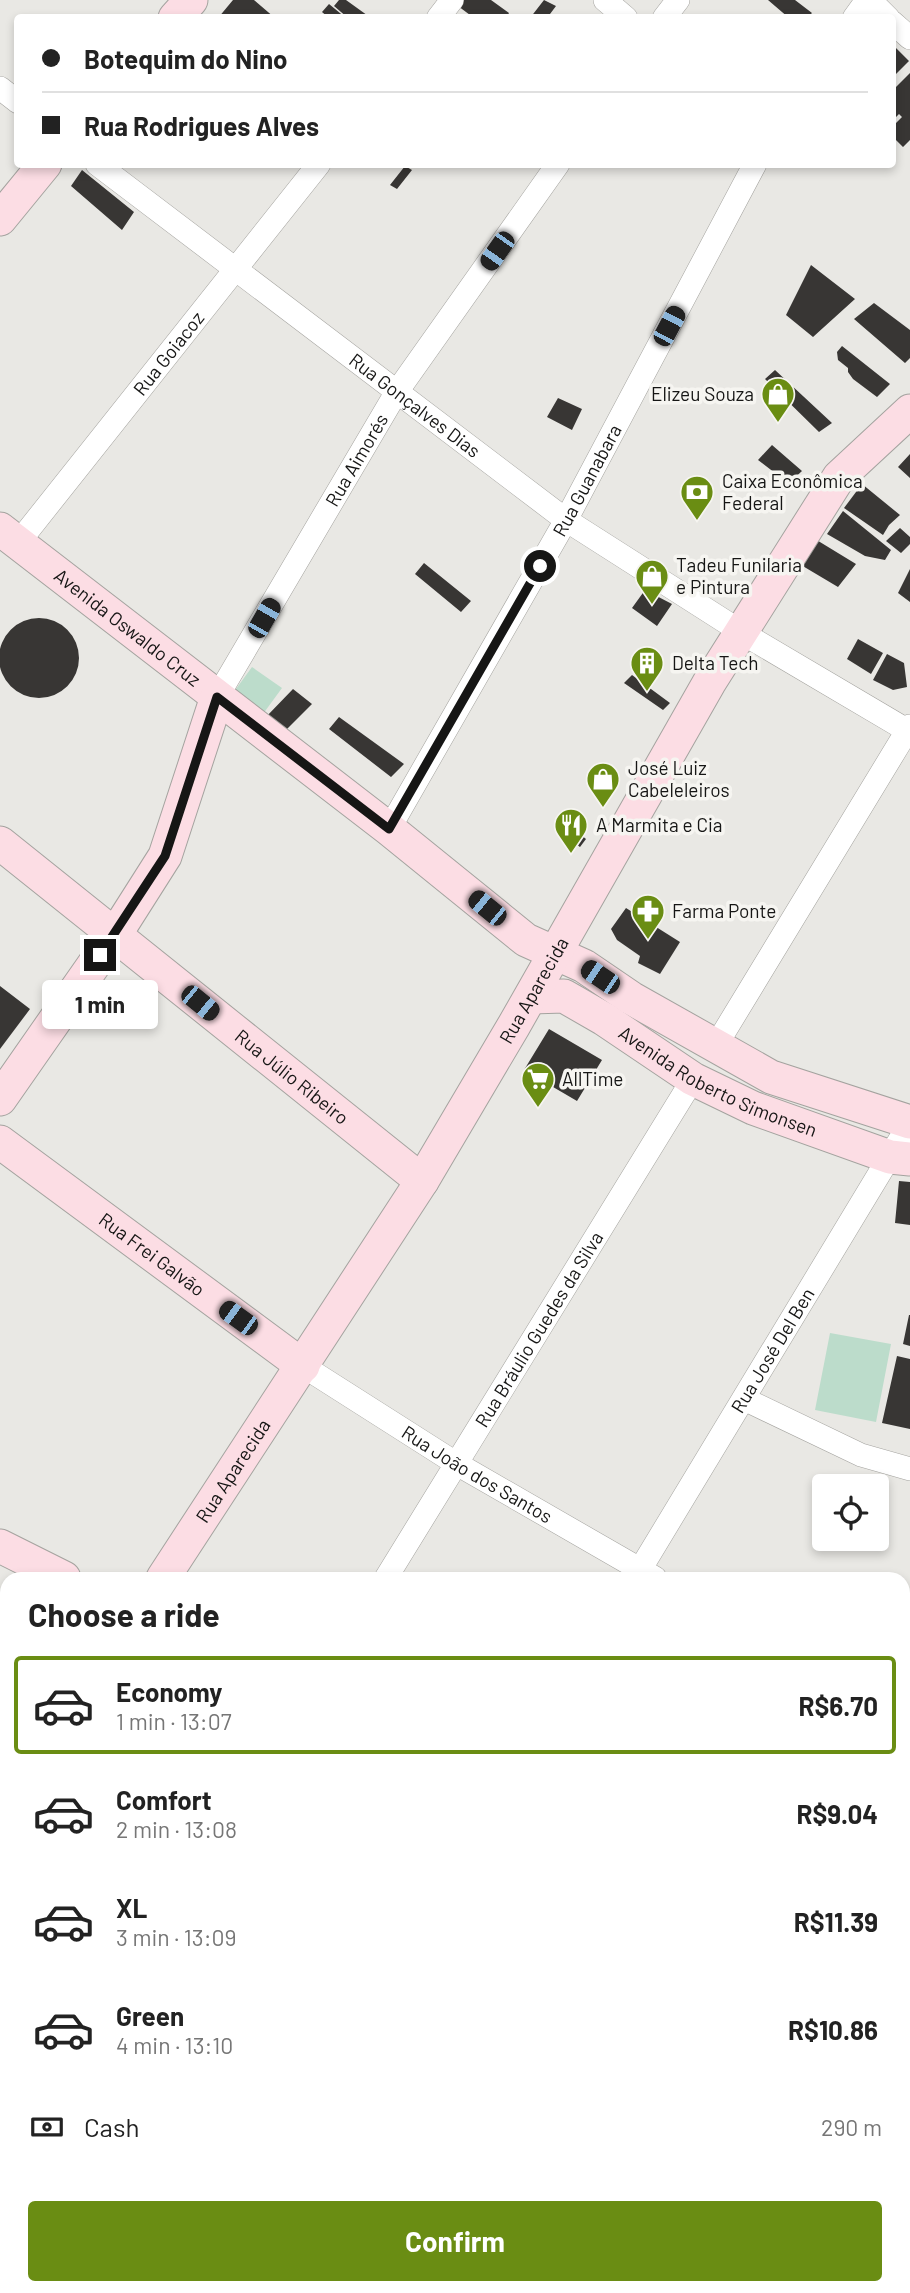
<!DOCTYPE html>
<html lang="en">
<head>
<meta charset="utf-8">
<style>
	:root { --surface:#fff; --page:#f6f6f6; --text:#222; --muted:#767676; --line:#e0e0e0; --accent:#6a8d13 }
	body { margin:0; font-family:Barlow,sans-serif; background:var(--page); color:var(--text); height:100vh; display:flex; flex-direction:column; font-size:26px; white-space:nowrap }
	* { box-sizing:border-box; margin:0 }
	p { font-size:23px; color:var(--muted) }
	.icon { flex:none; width:38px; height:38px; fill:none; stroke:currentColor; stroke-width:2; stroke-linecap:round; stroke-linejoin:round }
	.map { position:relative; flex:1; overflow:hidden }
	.details { position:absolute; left:0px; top:1572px; width:910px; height:723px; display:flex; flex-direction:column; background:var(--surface); border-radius:21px 21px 0 0; box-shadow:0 4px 10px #0003 }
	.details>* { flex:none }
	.guide { position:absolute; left:14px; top:14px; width:882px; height:154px; border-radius:7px; box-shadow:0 4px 10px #0003; display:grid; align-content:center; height:154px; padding:0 28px; background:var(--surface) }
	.fabs { position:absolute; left:812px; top:1474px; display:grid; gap:14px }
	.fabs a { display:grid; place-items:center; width:77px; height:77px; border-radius:7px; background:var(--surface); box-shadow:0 4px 10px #0003; font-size:35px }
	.end { position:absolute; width:32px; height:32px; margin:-16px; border:9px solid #161615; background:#fff; box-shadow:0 0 0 4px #fff }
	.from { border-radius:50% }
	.bubble { position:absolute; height:49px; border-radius:7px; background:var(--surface); box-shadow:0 4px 10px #0003; font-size:23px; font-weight:700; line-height:49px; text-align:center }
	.car { position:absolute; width:21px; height:42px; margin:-21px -10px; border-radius:9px; box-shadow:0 0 5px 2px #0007; background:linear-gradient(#222 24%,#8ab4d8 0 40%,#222 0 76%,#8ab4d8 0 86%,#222 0) }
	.guide b { display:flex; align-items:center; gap:24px; height:66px; font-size:26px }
	.guide b+b { border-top:2px solid var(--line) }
	.guide i { width:18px; height:18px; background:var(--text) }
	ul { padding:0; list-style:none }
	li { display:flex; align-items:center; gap:21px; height:98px; margin:0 14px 10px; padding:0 14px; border:4px solid transparent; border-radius:7px }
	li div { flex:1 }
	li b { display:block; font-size:26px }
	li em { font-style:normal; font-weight:700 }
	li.active { border-color:var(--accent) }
	li>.icon { width:63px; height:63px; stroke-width:1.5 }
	h2 { padding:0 28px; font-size:32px; line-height:84px }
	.pay { display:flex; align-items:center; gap:18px; height:77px; padding:0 28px; font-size:26px }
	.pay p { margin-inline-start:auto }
	.button { display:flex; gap:14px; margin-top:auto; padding:14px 28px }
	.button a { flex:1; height:80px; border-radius:7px; background:var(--accent); color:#fff; font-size:28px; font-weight:700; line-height:80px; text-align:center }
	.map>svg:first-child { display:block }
</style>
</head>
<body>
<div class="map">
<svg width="910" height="2293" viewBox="0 0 910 2293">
	<rect width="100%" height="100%" fill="#e9e8e4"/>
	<!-- green -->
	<path fill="#bcdccb" d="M252,667L282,688L263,714L233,693Z
		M830,1333L891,1344L876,1422L815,1410Z"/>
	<!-- building -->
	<path fill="#383634" d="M233,0H254L275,18H218Z
		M339,0H346L371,18H348L334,6Z
		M450,0H491L509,13L506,18H474Z
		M544,0L556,6L547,18H530Z
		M768,0H795L812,13L807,18H789Z
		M329,4L346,18H329L322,12Z
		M894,46L909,61L892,78V47Z
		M910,73V140L903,147L892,136V127L902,117L899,114L892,121V91Z
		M405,166L412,170L397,189L390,185Z
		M82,170L134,212L122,230L71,186Z
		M811,265L855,299L813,337L786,315Z
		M874,303L910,330V358L905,363L854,319Z
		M842,346L890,384L877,397L853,379L848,372V368L838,360L837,352Z
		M775,370L832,423L819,432L765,379Z
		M558,398L582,409L572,430L547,417Z
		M772,445L802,471L786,486L775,473L758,460Z
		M910,454V478L898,467Z
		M862,484L900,515L889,525L883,535L844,508Z
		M843,511L891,550L885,560L865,556L827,534Z
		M900,528L910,537V544L901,553L886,541Z
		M815,539L856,564L838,587L801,565Z
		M424,563L471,601L461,612L415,574Z
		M910,569V602L898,593Z
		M645,590L672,604L657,626L632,608Z
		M-1 658a40 40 0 1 1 80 0a40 40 0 1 1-80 0Z
		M858,639L883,653L871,674L847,659Z
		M887,654L904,663L907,687L893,690L873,680Z
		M632,675L670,703L663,710L624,683Z
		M293,689L312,704L282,734L265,718Z
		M339,717L404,764L391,777L329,729Z
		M575,830L586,839L580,847L568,838Z
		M626,908L680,942L660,974L638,963L640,956L617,940L611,929Z
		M0,986L30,1009L0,1049Z
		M549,1029L602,1060L577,1101L524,1070Z
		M899,1181L910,1182V1225L895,1223Z
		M909,1315H910V1346L903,1344Z
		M897,1356L910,1359V1429L882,1423Z
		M7,1901V1940L0,1936V1914Z"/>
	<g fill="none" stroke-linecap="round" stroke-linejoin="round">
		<defs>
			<g id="street">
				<path d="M605,0L626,18"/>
				<path d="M870,0L888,18"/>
				<path d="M438,18L452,0"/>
				<path d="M664,18L678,0"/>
				<path d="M854,18L867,0"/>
				<path d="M892,22L910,38"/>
				<path d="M0,88L18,102"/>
				<path id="s1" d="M97,164L566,520L754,640L910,732"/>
				<path id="s2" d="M18,543L319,164"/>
				<path id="s3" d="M217,697L396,393L558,164"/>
				<path id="s4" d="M389,829L566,520L755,164"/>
				<path d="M715,1047L910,726"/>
				<path id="s5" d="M303,1366L457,1464L655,1578"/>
				<path d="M744,1399L861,1455L910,1469"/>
				<path id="s6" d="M386,1578L693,1079"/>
				<path id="s7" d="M635,1578L910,1123"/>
				<path d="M903,1683L910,1685"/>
				<path d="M903,1891L910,1879"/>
				<path d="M903,1973L910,1987"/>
				<path d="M0,2023L7,2028"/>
				<path d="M903,2055L910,2054"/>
				<path d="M903,2249L910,2248"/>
				<path d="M427,2287L437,2293"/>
				<path d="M668,2293L671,2287"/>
			</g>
			<g id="secondary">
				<path d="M175,18L191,0"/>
				<path d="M0,219L45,164"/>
				<path id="s8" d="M0,529L389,829L526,940L584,966L631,998L771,1077L910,1122"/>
				<path id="s9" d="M0,843L422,1181"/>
				<path id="s10" d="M531,997L564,996L604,1019L693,1079L753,1108L890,1157L910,1159"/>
				<path d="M0,1099L118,930L165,856L217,697"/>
				<path id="s11" d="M0,1142L303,1366"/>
				<path d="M0,1546L64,1578"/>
				<path id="s12" d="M163,1578L422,1181L513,1027L709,683L839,477L910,411"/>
				<path d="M0,1850L7,1838"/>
			</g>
		</defs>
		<!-- street casing -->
		<use href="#street" stroke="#a4a39f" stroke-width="24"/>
		<!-- secondary casing -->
		<use href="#secondary" stroke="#a4a39f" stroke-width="35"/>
		<!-- street -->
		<use href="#street" stroke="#fff" stroke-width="23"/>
		<!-- secondary -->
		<use href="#secondary" stroke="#fcdde4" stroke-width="33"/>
	</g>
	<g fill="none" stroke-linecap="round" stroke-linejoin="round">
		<!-- route -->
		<path stroke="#161615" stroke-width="9" d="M100,955L165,856L217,697L389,829L540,566"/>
	</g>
	<!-- icons -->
	<defs>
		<symbol id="shop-pin" viewBox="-11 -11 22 30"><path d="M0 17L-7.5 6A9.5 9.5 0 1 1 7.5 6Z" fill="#6a8d13" stroke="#f6f5f1"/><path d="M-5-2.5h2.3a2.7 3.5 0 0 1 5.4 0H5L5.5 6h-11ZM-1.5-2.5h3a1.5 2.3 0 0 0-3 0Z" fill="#fff"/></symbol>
		<symbol id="bank-pin" viewBox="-11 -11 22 30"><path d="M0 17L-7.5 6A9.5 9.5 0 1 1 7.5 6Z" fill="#6a8d13" stroke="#f6f5f1"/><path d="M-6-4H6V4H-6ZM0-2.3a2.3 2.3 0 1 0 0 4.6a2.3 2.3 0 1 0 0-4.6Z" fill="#fff"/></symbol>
		<symbol id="building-pin" viewBox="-11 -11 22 30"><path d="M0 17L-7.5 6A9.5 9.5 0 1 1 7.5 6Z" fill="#6a8d13" stroke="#f6f5f1"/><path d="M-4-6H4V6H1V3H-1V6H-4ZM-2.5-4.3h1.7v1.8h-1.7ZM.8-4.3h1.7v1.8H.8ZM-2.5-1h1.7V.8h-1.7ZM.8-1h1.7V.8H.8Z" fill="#fff"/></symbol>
		<symbol id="restaurant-pin" viewBox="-11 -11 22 30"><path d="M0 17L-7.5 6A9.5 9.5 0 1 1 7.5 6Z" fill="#6a8d13" stroke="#f6f5f1"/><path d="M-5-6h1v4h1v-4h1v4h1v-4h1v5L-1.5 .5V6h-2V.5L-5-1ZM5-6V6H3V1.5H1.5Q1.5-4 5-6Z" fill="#fff"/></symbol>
		<symbol id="pharmacy-pin" viewBox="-11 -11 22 30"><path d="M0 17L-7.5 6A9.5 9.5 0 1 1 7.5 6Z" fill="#6a8d13" stroke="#f6f5f1"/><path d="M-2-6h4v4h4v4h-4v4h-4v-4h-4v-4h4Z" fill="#fff"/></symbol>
		<symbol id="supermarket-pin" viewBox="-11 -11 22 30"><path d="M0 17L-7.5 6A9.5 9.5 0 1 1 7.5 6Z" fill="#6a8d13" stroke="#f6f5f1"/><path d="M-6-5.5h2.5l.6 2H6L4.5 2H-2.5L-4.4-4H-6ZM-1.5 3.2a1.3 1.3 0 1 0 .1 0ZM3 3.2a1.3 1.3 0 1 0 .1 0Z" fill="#fff"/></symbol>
	</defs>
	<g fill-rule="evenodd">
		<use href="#shop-pin" x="759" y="375" width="38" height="52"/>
		<use href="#bank-pin" x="678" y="473" width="38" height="52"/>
		<use href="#shop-pin" x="633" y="557" width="38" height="52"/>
		<use href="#building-pin" x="628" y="644" width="38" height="52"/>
		<use href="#shop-pin" x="584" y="760" width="38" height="52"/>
		<use href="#restaurant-pin" x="552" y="806" width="38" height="52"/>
		<use href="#pharmacy-pin" x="629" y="892" width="38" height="52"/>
		<use href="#supermarket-pin" x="519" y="1060" width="38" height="52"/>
	</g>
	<g text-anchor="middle" stroke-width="7" stroke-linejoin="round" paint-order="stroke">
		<!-- street labels -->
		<g font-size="19" fill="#161615" stroke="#f6f5f1">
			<text dy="7" stroke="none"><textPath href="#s2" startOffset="242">Rua Goiacoz</textPath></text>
			<text dy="7" stroke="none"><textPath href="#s1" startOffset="399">Rua Gonçalves Dias</textPath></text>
			<text dy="7" stroke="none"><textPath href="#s3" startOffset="275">Rua Aimorés</textPath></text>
			<text dy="7" stroke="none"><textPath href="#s4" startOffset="401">Rua Guanabara</textPath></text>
			<text dy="7" stroke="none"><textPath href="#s8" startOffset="161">Avenida Oswaldo Cruz</textPath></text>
			<text dy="7" stroke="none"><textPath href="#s12" startOffset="695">Rua Aparecida</textPath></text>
			<text dy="7" stroke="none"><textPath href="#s9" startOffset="374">Rua Júlio Ribeiro</textPath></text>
			<text dy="7" stroke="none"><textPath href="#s10" startOffset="210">Avenida Roberto Simonsen</textPath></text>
			<text dy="7" stroke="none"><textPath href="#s11" startOffset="189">Rua Frei Galvão</textPath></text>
			<text dy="7" stroke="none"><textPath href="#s6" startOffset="292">Rua Bráulio Guedes da Silva</textPath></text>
			<text dy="7" stroke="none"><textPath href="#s7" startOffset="266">Rua José Del Ben</textPath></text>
			<text dy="7" stroke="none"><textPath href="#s12" startOffset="128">Rua Aparecida</textPath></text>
			<text dy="7" stroke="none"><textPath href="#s5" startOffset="205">Rua João dos Santos</textPath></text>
		</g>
		<!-- poi labels -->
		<g font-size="19" fill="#161615" stroke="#f6f5f1" text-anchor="start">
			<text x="754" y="401" text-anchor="end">Elizeu Souza</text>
			<text x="722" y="488">Caixa Econômica<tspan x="722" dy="22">Federal</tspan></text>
			<text x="676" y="572">Tadeu Funilaria<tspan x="676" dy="22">e Pintura</tspan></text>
			<text x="672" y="670">Delta Tech</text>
			<text x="628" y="775">José Luiz<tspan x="628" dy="22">Cabeleleiros</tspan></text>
			<text x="596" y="832">A Marmita e Cia</text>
			<text x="672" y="918">Farma Ponte</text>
			<text x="562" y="1086">AllTime</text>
		</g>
	</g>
</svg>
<div class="fabs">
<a><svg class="icon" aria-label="locate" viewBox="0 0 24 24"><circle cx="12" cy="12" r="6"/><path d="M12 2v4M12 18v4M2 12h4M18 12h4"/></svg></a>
</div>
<i class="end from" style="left:540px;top:566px"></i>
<i class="end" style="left:100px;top:955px"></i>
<div class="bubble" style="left:42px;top:980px;width:116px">1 min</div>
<i class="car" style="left:497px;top:251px;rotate:215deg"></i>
<i class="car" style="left:669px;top:326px;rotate:28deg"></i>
<i class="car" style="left:264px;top:618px;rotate:30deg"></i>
<i class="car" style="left:487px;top:908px;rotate:309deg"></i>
<i class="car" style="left:600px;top:977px;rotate:304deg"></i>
<i class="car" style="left:200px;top:1003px;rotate:129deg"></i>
<i class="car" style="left:238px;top:1318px;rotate:306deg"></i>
<div class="guide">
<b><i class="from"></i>Botequim do Nino</b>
<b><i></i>Rua Rodrigues Alves</b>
</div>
<section class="details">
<h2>Choose a ride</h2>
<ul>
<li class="active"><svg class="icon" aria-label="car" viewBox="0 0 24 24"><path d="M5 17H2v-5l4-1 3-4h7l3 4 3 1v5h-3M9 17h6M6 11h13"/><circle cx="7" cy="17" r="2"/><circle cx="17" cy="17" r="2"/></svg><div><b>Economy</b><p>1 min · 13:07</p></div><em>R$6.70</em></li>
<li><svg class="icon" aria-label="car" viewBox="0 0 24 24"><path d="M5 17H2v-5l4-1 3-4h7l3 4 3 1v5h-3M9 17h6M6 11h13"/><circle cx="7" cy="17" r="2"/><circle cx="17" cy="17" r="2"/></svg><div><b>Comfort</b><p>2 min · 13:08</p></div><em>R$9.04</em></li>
<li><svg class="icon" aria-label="car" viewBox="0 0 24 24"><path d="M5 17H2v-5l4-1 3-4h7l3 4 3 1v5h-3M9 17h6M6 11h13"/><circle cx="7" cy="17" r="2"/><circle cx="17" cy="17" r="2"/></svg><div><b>XL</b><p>3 min · 13:09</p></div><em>R$11.39</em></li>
<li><svg class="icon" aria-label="car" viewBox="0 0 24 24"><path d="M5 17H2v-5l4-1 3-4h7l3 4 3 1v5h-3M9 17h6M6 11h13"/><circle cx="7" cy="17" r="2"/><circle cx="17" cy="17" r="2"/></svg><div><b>Green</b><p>4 min · 13:10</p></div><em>R$10.86</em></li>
</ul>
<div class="pay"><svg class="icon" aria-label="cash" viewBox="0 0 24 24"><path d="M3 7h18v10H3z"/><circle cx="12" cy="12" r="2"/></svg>Cash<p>290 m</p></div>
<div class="button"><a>Confirm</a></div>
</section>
</div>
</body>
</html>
